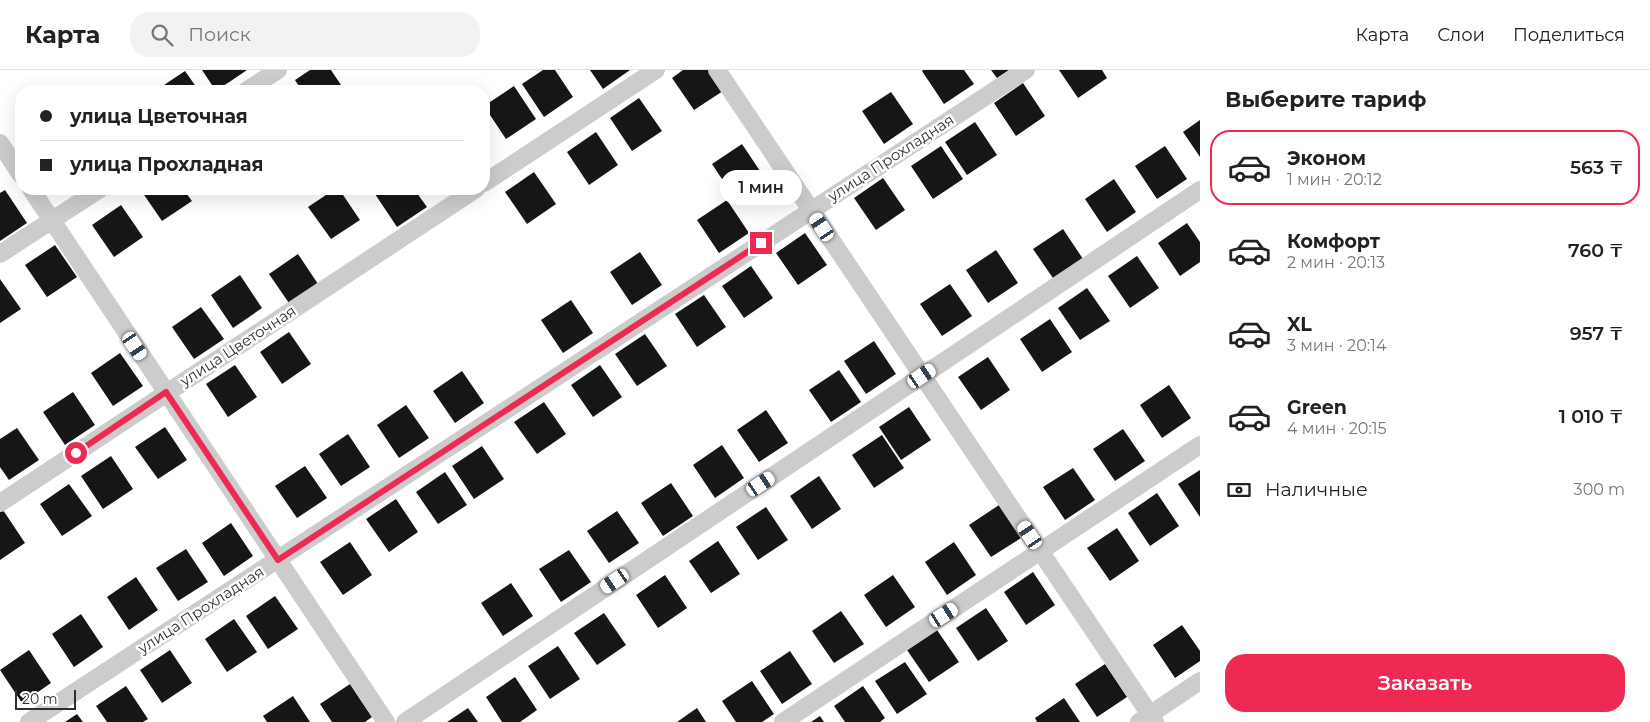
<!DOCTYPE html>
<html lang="ru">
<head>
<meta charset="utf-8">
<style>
	:root { --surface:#fff; --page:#f2f2f2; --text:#222; --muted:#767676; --line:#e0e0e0; --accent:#ee2a53 }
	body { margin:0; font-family:Montserrat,sans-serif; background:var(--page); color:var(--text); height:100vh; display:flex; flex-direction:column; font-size:19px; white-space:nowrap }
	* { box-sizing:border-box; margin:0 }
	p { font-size:16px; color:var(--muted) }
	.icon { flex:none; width:28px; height:28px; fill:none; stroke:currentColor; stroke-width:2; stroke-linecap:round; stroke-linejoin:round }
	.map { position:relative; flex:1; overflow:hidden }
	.side { display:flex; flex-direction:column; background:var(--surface); width:450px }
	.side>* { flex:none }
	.hud { position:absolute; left:15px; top:15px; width:475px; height:110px; border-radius:20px; box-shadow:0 5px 20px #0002; display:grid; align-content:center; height:110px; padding:0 25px; background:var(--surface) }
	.scale { position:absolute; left:15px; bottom:12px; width:61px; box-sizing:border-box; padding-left:5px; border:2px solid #2f2f2f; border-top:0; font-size:14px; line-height:18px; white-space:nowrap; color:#2f2f2f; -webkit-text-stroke:4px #fff; paint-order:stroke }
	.end { position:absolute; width:22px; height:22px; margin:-11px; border:6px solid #ee2a53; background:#fff; box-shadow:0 0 0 2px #fff }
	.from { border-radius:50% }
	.bubble { position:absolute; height:35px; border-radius:18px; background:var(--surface); box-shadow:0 5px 20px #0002; font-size:16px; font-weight:600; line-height:35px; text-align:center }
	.car { position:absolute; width:15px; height:30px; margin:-15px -8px; border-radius:6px; box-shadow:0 0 4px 1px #0007; background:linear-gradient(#fff 24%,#345 0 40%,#fff 0 76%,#345 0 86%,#fff 0) }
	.hud b { display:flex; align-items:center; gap:18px; height:48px; font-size:19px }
	.hud b+b { border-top:1px solid var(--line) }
	.hud i { width:12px; height:12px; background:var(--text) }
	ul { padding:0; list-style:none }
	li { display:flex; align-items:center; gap:15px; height:75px; margin:0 10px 8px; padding:0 15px; border:2px solid transparent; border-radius:20px }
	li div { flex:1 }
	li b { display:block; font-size:19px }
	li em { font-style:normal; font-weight:600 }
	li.active { border-color:var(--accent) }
	li>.icon { width:45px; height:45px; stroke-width:1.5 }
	h2 { padding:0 25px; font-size:22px; line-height:60px }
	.pay { display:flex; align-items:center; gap:12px; height:55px; padding:0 25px; font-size:19px }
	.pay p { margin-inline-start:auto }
	.primary-button { display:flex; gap:10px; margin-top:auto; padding:10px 25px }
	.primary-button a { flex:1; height:58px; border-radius:20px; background:var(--accent); color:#fff; font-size:20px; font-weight:600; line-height:58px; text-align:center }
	header { display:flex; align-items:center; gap:30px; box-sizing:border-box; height:70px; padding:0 25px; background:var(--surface); border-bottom:1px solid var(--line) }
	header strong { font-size:24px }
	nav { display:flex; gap:28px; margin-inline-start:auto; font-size:18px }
	.search { width:350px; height:45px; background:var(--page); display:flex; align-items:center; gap:12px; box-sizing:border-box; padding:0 18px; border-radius:20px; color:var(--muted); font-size:19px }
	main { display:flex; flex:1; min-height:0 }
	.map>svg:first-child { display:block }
</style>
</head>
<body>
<header>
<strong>Карта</strong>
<div class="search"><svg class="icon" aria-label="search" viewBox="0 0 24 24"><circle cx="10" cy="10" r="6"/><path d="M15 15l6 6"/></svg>Поиск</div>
<nav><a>Карта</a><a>Слои</a><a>Поделиться</a></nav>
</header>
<main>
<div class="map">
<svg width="1200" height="652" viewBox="0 0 1200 652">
	<rect width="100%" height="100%" fill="#fff"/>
	<!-- building -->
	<path fill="#161616" d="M202,0H247L216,21Z
		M310,0H331L345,21H302L295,10Z
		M543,0H555L573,27L544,47L522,14Z
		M590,0H630L603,19Z
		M683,0H709L723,21L694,40L672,8Z
		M923,0H964L974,14L944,34L922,1Z
		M991,0H1009L997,8Z
		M1059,0H1102L1107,8L1078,28Z
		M185,1L199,21H155Z
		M1023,13L1045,46L1016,66L994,33Z
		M514,16L536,49L506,69L484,36Z
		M891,22L913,54L884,74L862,41Z
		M639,28L662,61L632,81L610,48Z
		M1200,50V87L1183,62Z
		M975,52L997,85L967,105L945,72Z
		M596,62L618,95L589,115L567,82Z
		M742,74L764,107L734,127L712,94Z
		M941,76L963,109L933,129L911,96Z
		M1165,76L1187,109L1157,129L1135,96Z
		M534,102L556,134L527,154L505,122Z
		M883,108L905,140L876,160L854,128Z
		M1114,109L1136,142L1107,162L1085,129Z
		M140,119H183L192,131L162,151Z
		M335,119H339L360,150L331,169L308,137Z
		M384,119H414L427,137L397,157L375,124Z
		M5,120L27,153L0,171V123Z
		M727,130L749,163L719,183L697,150Z
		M121,135L143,167L114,187L92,155Z
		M1187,153L1200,172V192L1180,206L1158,173Z
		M1063,159L1085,192L1055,211L1033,179Z
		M805,163L827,195L798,215L776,183Z
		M55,175L77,207L47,227L25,195Z
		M996,180L1018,213L988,233L966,200Z
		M640,182L662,215L632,235L610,202Z
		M298,184L320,217L291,236L269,204Z
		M1137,186L1159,218L1130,238L1108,206Z
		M751,196L773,228L744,248L722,216Z
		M240,205L262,238L233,258L211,225Z
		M0,209L21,239L0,253Z
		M950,214L972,246L942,266L920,234Z
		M1087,218L1110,251L1080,270L1058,238Z
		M704,225L726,257L697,277L675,244Z
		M571,230L593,263L563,283L541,250Z
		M201,237L224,269L194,289L172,257Z
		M1050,249L1072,282L1042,302L1020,269Z
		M289,262L311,294L282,314L260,282Z
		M645,264L667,296L637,316L615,284Z
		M874,271L896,304L866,324L844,291Z
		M120,283L143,316L113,336L91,303Z
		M988,287L1010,320L981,340L958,307Z
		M235,295L257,327L228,347L206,314Z
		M600,295L622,327L593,347L571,315Z
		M839,300L861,332L831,352L809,320Z
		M462,301L484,333L455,353L433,321Z
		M1169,315L1191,348L1162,368L1140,335Z
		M73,322L95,355L65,375L43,342Z
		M544,332L566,364L537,384L514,352Z
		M406,335L429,368L399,388L377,355Z
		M909,337L931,370L901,390L879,357Z
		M766,340L788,373L759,392L737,360Z
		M165,357L187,390L158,409L135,377Z
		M17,358L39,390L9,410L0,397V369Z
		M1123,359L1145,391L1115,411L1093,379Z
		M348,364L370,397L341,416L319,384Z
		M882,365L904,398L874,418L852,385Z
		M722,375L744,408L715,428L693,395Z
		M482,376L504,409L474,429L452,396Z
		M111,386L133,419L103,439L81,406Z
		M305,396L327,428L297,448L275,416Z
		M1073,398L1095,430L1065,450L1043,417Z
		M1200,400V447L1178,414Z
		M445,402L467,435L438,454L416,422Z
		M819,406L841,439L812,459L790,426Z
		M671,413L693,446L663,466L641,433Z
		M69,414L92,446L62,466L40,434Z
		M1157,423L1179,456L1150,476L1128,443Z
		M396,429L418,462L389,482L366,449Z
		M999,435L1021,468L991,487L969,455Z
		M766,437L788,470L758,490L736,457Z
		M3,440L25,473L0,490V442Z
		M617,441L639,473L609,493L587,461Z
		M231,453L253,486L224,506L202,473Z
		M1117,458L1139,491L1110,511L1087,478Z
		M718,471L740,504L711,523L689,491Z
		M350,472L372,505L343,525L320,492Z
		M954,472L976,505L947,525L925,492Z
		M186,479L208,512L178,531L156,498Z
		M569,480L591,512L561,532L539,499Z
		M1033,502L1055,535L1026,555L1004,522Z
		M665,505L687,538L658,558L636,525Z
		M893,505L915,537L886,557L864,525Z
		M136,507L158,540L129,560L107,527Z
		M511,513L533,546L503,566L481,533Z
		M275,526L298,559L268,579L246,546Z
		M986,538L1008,571L978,591L956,558Z
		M841,541L864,574L834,593L812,561Z
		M604,543L626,575L597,595L574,563Z
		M81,544L103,577L74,597L52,564Z
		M234,549L257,582L227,602L205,569Z
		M1182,555L1200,581V591L1175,608L1153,575Z
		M937,560L959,592L929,612L907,580Z
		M558,576L580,609L550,629L528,596Z
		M29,580L51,613L22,633L0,600Z
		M170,580L192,613L162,633L140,600Z
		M790,581L812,614L782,634L760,601Z
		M905,592L927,624L897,644L875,611Z
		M1105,594L1127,627L1097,647L1075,614Z
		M515,607L537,640L520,652H502L486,627Z
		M752,611L774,644L762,652H736L722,631Z
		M350,614L372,647L365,652H332L320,634Z
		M126,616L148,649L143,652H107L96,636Z
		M863,616L885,648L880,652H845L834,636Z
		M293,626L310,652H267L263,646Z
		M1064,628L1080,652H1037L1035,648Z
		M468,638L478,652H447Z
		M697,638L706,652H677Z
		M77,644L83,652H65Z
		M820,646L824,652H811Z"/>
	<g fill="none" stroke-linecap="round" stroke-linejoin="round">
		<!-- street -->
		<path stroke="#ccc" stroke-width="18" d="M717,0L1155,652
			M246,21L278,0
			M0,73L21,105
			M484,113L656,0
			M31,119L386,652
			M0,184L100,119
			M0,433L476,119
			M29,652L1026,0
			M405,652L1200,120
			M783,652L1200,375
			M1139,652L1200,611"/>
	</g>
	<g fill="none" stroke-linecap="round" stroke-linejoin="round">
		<!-- route -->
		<path stroke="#ee2a53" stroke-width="6" d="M76,383L166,322L278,490L761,173"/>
	</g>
	<g text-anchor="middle" stroke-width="5" stroke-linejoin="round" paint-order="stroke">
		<!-- street labels -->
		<g font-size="15" fill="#2f2f2f" stroke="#fff">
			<text transform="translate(891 88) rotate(-33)" y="5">улица Прохладная</text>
			<text transform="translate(238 276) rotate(-33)" y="5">улица Цветочная</text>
			<text transform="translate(201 540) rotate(-33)" y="5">улица Прохладная</text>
		</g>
	</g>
</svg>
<div class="scale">20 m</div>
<i class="end from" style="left:76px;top:383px"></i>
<i class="end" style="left:761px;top:173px"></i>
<div class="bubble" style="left:720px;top:100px;width:82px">1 мин</div>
<i class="car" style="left:822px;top:157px;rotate:326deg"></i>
<i class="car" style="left:135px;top:276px;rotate:146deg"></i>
<i class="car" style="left:922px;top:306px;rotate:56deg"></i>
<i class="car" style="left:761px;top:414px;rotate:56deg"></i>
<i class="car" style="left:1030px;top:465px;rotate:326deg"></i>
<i class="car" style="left:615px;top:511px;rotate:236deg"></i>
<i class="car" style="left:944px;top:545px;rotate:57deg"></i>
<div class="hud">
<b><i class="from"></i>улица Цветочная</b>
<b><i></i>улица Прохладная</b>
</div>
</div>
<section class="side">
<h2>Выберите тариф</h2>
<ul>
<li class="active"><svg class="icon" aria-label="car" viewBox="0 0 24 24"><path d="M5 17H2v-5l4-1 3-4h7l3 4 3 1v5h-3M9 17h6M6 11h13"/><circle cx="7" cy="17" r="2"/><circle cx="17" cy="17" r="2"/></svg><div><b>Эконом</b><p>1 мин · 20:12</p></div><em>563 ₸</em></li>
<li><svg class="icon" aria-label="car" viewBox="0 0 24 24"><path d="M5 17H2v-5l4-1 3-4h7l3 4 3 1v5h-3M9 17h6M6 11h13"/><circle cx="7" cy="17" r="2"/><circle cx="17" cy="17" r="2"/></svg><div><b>Комфорт</b><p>2 мин · 20:13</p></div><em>760 ₸</em></li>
<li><svg class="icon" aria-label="car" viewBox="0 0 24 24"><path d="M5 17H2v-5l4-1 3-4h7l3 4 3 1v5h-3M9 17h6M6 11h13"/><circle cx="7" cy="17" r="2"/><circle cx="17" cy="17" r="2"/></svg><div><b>XL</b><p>3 мин · 20:14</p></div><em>957 ₸</em></li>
<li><svg class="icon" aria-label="car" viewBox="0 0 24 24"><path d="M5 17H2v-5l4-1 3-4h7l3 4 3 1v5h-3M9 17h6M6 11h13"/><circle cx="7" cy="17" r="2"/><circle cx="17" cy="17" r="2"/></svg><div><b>Green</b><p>4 мин · 20:15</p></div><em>1 010 ₸</em></li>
</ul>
<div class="pay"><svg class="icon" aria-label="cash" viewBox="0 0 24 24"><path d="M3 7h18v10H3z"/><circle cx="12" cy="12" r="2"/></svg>Наличные<p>300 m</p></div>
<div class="primary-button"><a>Заказать</a></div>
</section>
</main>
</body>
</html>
